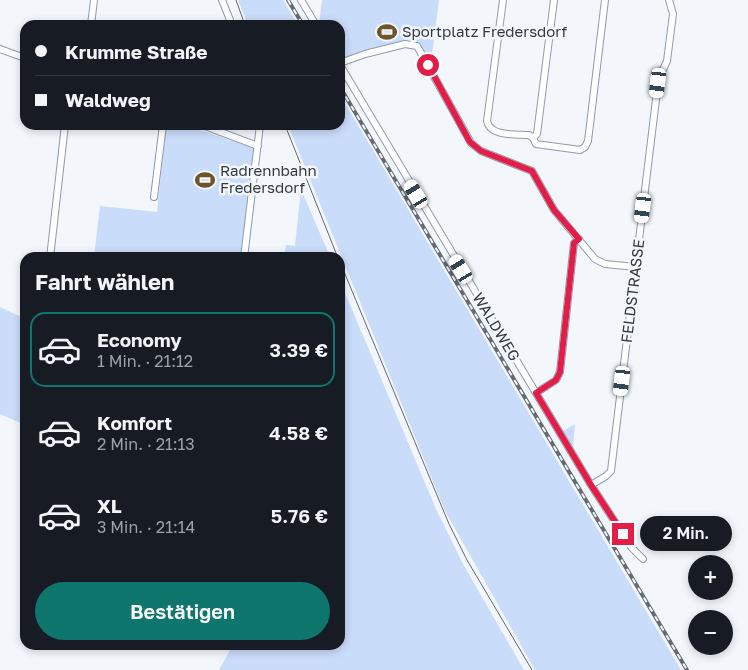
<!DOCTYPE html>
<html lang="de">
<head>
<meta charset="utf-8">
<style>
	:root { --surface:#171b24; --page:#242831; --text:#f1f3f6; --muted:#9ea1a6; --line:#363941; --accent:#0f766e }
	body { margin:0; font-family:"Golos Text",sans-serif; background:var(--page); color:var(--text); height:100vh; display:flex; flex-direction:column; font-size:19px; white-space:nowrap }
	* { box-sizing:border-box; margin:0 }
	p { font-size:16px; color:var(--muted) }
	.icon { flex:none; width:28px; height:28px; fill:none; stroke:currentColor; stroke-width:2; stroke-linecap:round; stroke-linejoin:round }
	.map { position:relative; flex:1; overflow:hidden }
	.side { position:absolute; left:20px; top:252px; width:325px; height:398px; display:flex; flex-direction:column; background:var(--surface); border-radius:15px; box-shadow:0 2px 8px #0003 }
	.side>* { flex:none }
	.top-card { position:absolute; left:20px; top:20px; width:325px; height:110px; border-radius:15px; box-shadow:0 2px 8px #0003; display:grid; align-content:center; height:110px; padding:0 15px; background:var(--surface) }
	.fabs { position:absolute; left:688px; top:555px; display:grid; gap:10px }
	.fabs a { display:grid; place-items:center; width:45px; height:45px; border-radius:50%; background:var(--surface); box-shadow:0 2px 8px #0003; font-size:25px }
	.end { position:absolute; width:22px; height:22px; margin:-11px; border:6px solid #e11d48; background:#fff; box-shadow:0 0 0 2px #fff }
	.from { border-radius:50% }
	.bubble { position:absolute; height:35px; border-radius:18px; background:var(--surface); box-shadow:0 2px 8px #0003; font-size:16px; font-weight:600; line-height:35px; text-align:center }
	.car { position:absolute; width:15px; height:30px; margin:-15px -8px; border-radius:6px; box-shadow:0 0 4px 1px #0007; background:linear-gradient(#fff 24%,#345 0 40%,#fff 0 76%,#345 0 86%,#fff 0) }
	.top-card b { display:flex; align-items:center; gap:18px; height:48px; font-size:19px }
	.top-card b+b { border-top:1px solid var(--line) }
	.top-card i { width:12px; height:12px; background:var(--text) }
	ul { padding:0; list-style:none }
	li { display:flex; align-items:center; gap:15px; height:75px; margin:0 10px 8px; padding:0 5px; border:2px solid transparent; border-radius:15px }
	li div { flex:1 }
	li b { display:block; font-size:19px }
	li em { font-style:normal; font-weight:600 }
	li.on { border-color:var(--accent) }
	li>.icon { width:45px; height:45px; stroke-width:1.5 }
	h2 { padding:0 15px; font-size:22px; line-height:60px }
	.button { display:flex; gap:10px; margin-top:auto; padding:10px 15px }
	.button a { flex:1; height:58px; border-radius:30px; background:var(--accent); color:#fff; font-size:20px; font-weight:600; line-height:58px; text-align:center }
	.map>svg:first-child { display:block }
</style>
</head>
<body>
<div class="map">
<svg width="748" height="670" viewBox="0 0 748 670">
	<rect width="100%" height="100%" fill="#f3f6fb"/>
	<!-- green -->
	<path fill="#c9dcfa" d="M238,0H283L298,25H248Z
		M322,0H439L431,63L421,46L411,39L340,62V25H319Z
		M340,95L380,162L681,670H535L445,511L288,125H340Z
		M166,125H185L254,148L241,257H94L100,206L157,212Z
		M301,189L330,257H284L286,245L295,246Z
		M340,281L436,509L463,564L524,670H219L233,645H340Z
		M0,307L25,319V425L0,414Z
		M575,424L573,449L562,432Z"/>
	<g fill="none" stroke-linecap="round" stroke-linejoin="round">
		<defs>
			<path id="street" d="M222,0L232,25
				M301,0L316,25
				M503,0L487,121C490,137 516,134 529,135L533,138
				M554,0L537,134L533,138L536,144L580,150L585,147L588,141L605,0
				M91,25L94,0
				M0,49L25,58
				M340,63L365,54L405,44L417,46L471,143L481,151L532,171L554,210L595,259L605,264L636,267
				M340,65L591,485L632,548L643,559
				M202,125L258,146
				M154,197L163,125
				M50,258L65,125
				M244,258L260,125
				M536,393L556,380L560,372L574,243L579,239
				M591,485L606,476L611,471L658,83L660,76L667,61L673,14L669,0"/>
		</defs>
		<!-- street casing -->
		<use href="#street" stroke="#8d9bb1" stroke-width="8"/>
		<!-- street -->
		<use href="#street" stroke="#fff" stroke-width="6"/>
		<!-- tram -->
		<path stroke="#656a73" stroke-width="1" d="M236,0L245,25
			M285,125L338,258
			M340,262L449,524L467,560L532,670"/>
		<defs>
			<path id="rail" d="M288,0L303,25
				M340,87L687,670"/>
		</defs>
		<!-- rail casing -->
		<use href="#rail" stroke="#656a73" stroke-width="4"/>
		<!-- rail -->
		<use href="#rail" stroke="#f3f6fb" stroke-width="2" stroke-dasharray="5.5" stroke-linecap="butt"/>
	</g>
	<g fill="none" stroke-linecap="round" stroke-linejoin="round">
		<!-- route -->
		<path stroke="#e11d48" stroke-width="6" d="M428,65L470,142L481,151L532,171L554,210L579,239L574,243L560,372L556,380L536,393L591,485L623,534"/>
	</g>
	<!-- icons -->
	<defs>
		<symbol id="stadium-bare" viewBox="-9 -9 18 18"><path d="M0-5a6.5 5 0 1 0 0 10a6.5 5 0 1 0 0-10ZM-3.5-1.8h7v3.6h-7Z" fill="#6e5426" stroke="#f3f6fb" stroke-width="2.5" paint-order="stroke"/></symbol>
	</defs>
	<g fill-rule="evenodd">
		<use href="#stadium-bare" x="373" y="18" width="28" height="28"/>
		<use href="#stadium-bare" x="191" y="166" width="28" height="28"/>
	</g>
	<g text-anchor="middle" stroke-width="5" stroke-linejoin="round" paint-order="stroke">
		<!-- poi labels -->
		<g font-size="15" fill="#333943" stroke="#f3f6fb" text-anchor="start">
			<text x="402" y="37">Sportplatz Fredersdorf</text>
			<text x="220" y="176">Radrennbahn<tspan x="220" dy="17">Fredersdorf</tspan></text>
		</g>
		<!-- street labels -->
		<g font-size="15" fill="#333943" stroke="#f3f6fb">
			<text transform="translate(633 291) rotate(-83)" y="5">FELDSTRASSE</text>
			<text transform="translate(496 327) rotate(59)" y="5">WALDWEG</text>
		</g>
	</g>
</svg>
<div class="fabs">
<a>+</a>
<a>−</a>
</div>
<i class="end from" style="left:428px;top:65px"></i>
<i class="end" style="left:623px;top:534px"></i>
<div class="bubble" style="left:640px;top:516px;width:92px">2 Min.</div>
<i class="car" style="left:658px;top:83px;rotate:187deg"></i>
<i class="car" style="left:416px;top:194px;rotate:329deg"></i>
<i class="car" style="left:643px;top:208px;rotate:187deg"></i>
<i class="car" style="left:461px;top:269px;rotate:329deg"></i>
<i class="car" style="left:622px;top:381px;rotate:187deg"></i>
<div class="top-card">
<b><i class="from"></i>Krumme Straße</b>
<b><i></i>Waldweg</b>
</div>
<section class="side">
<h2>Fahrt wählen</h2>
<ul>
<li class="on"><svg class="icon" aria-label="car" viewBox="0 0 24 24"><path d="M5 17H2v-5l4-1 3-4h7l3 4 3 1v5h-3M9 17h6M6 11h13"/><circle cx="7" cy="17" r="2"/><circle cx="17" cy="17" r="2"/></svg><div><b>Economy</b><p>1 Min. · 21:12</p></div><em>3.39 €</em></li>
<li><svg class="icon" aria-label="car" viewBox="0 0 24 24"><path d="M5 17H2v-5l4-1 3-4h7l3 4 3 1v5h-3M9 17h6M6 11h13"/><circle cx="7" cy="17" r="2"/><circle cx="17" cy="17" r="2"/></svg><div><b>Komfort</b><p>2 Min. · 21:13</p></div><em>4.58 €</em></li>
<li><svg class="icon" aria-label="car" viewBox="0 0 24 24"><path d="M5 17H2v-5l4-1 3-4h7l3 4 3 1v5h-3M9 17h6M6 11h13"/><circle cx="7" cy="17" r="2"/><circle cx="17" cy="17" r="2"/></svg><div><b>XL</b><p>3 Min. · 21:14</p></div><em>5.76 €</em></li>
</ul>
<div class="button"><a>Bestätigen</a></div>
</section>
</div>
</body>
</html>
